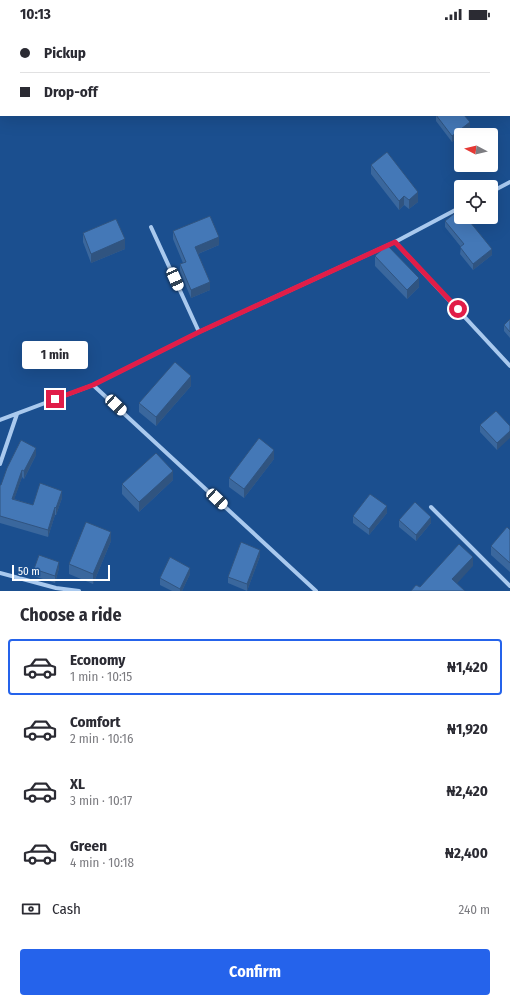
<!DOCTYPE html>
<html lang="en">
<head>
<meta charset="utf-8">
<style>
	:root { --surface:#fff; --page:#f2f2f3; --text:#2b2b33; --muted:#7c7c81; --line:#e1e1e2; --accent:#2563eb }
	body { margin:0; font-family:"Fira Sans Condensed",sans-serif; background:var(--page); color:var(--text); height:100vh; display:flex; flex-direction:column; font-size:15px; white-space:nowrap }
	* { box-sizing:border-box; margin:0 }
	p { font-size:13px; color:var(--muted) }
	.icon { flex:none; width:22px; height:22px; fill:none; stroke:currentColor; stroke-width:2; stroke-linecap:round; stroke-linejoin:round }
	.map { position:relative; height:563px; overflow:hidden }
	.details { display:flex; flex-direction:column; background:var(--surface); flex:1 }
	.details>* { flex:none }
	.top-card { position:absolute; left:0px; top:0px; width:510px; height:88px; box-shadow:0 4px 16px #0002; display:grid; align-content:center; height:88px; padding:0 20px; background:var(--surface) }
	.needle { width:26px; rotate:277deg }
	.tools { position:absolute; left:454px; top:100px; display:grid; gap:8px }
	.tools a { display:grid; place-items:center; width:44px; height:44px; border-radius:4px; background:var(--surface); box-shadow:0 4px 16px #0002; font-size:20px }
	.scale { position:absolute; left:12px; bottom:10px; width:98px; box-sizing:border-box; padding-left:4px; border:2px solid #fff; border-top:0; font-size:11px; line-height:14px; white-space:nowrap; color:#fff; -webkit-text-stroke:3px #1b4f8f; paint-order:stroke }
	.end { position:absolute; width:18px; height:18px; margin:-9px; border:5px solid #e11d48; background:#fff; box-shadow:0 0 0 2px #fff }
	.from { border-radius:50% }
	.bubble { position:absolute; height:28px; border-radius:4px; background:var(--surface); box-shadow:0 4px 16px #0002; font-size:13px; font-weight:700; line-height:28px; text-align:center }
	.car { position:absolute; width:12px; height:24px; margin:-12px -6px; border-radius:5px; box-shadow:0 0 3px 1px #0007; background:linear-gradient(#fff 24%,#345 0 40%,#fff 0 76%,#345 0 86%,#fff 0) }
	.top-card b { display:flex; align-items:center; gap:14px; height:38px; font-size:15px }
	.top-card b+b { border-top:1px solid var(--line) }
	.top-card i { width:10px; height:10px; background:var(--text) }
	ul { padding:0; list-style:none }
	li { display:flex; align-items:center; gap:12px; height:56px; margin:0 8px 6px; padding:0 12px; border:2px solid transparent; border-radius:4px }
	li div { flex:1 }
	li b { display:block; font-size:15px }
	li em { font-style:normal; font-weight:700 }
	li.selected { border-color:var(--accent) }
	li>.icon { width:36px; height:36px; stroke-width:1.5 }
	h2 { padding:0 20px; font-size:18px; line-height:48px }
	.pay { display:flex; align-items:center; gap:10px; height:44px; padding:0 20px; font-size:15px }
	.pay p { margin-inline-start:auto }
	.button { display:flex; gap:8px; margin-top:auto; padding:8px 20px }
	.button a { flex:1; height:46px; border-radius:4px; background:var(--accent); color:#fff; font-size:16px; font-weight:700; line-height:46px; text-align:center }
	.status { display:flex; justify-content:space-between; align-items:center; height:28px; padding:0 20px; background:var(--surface); direction:ltr }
	.status svg { height:11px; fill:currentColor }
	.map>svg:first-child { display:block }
</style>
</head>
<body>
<div class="status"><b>10:13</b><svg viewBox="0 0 49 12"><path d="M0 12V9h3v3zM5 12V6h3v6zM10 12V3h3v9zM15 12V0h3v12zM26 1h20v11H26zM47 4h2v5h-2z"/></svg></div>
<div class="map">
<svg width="510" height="563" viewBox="0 0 510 563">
	<rect width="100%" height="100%" fill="#1b4f8f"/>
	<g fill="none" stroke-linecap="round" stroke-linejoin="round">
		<!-- street -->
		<path stroke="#a9c9ee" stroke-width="4" d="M509,72L510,73
			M491,164L510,154
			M151,199L199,304
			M395,214L510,338
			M0,392L93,357
			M0,436L17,386
			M431,479L510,558
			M0,545L56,560L79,563
			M316,563L93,357L199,304L395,214L461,179"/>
	</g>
	<!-- wall -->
	<path fill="#3a679d" d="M510,25V51L509,50V26Z
		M436,87L470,100L452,114L436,93Z
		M371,137L418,174L409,181L404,177L399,182L371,146Z
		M445,193L492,227L473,242L460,226L461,219L445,199Z
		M173,203L219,217L198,226L210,262L191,270L180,244V236L183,235L173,211Z
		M83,205L125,221L91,235L83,214Z
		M375,228L419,259L407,271L375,238Z
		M510,291V310L504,303V297Z
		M191,358L156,398L139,384V375Z
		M480,397L510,398L497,422L480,404Z
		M36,427L24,451L22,449L14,471L33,477L62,470L56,487H55L48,509L0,495V459Z
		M274,431L244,470L229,459V450Z
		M173,452L139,484L122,466V456Z
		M387,485L369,507L353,495V488Z
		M399,492L431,495L416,513L399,499Z
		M510,502V544L491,527V518Z
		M111,513L93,556L69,546V536Z
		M260,528L247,563L228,555V549Z
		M59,540L55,555L34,548V541Z
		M190,546L182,563H172L160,557V550Z"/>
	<!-- shaded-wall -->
	<path fill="#305480" d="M470,94V100L452,114V108Z
		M418,164V174L409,181V172Z
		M404,168V177L399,182V173Z
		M219,209V217L195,227V219Z
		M125,211V221L91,235V226Z
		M492,221V227L473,242V236Z
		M419,250V259L407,271V262Z
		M210,254V262L191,270V262Z
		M191,348V358L156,398V389Z
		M510,403V410L497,422V415Z
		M36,420V427L24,451V443Z
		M274,422V431L244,470V461Z
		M22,442V449L12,478V471Z
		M173,443V452L139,484V474Z
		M62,463V470L56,487V480Z
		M387,478V485L369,507V501Z
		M55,479V487L48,509V502Z
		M431,489V495L416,513V507Z
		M111,504V513L93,556V546Z
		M260,522V528L247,563V556Z
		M473,529V538L452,561V551Z
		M59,534V540L55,555V548Z
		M190,540V546L182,563H180V561Z"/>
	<!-- building -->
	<path fill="#4478b7" stroke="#305480" d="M93,0H157V1H93Z
		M463,0H485L484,1H464Z
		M510,25V43L509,42V26Z
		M436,87H464L470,94L452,108Z
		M387,124L418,164L409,172L404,168L399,173L371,137Z
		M460,181L461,183V189H466L492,221L473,236L460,219L464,216L445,193Z
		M210,188L219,209L195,219L210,254L191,262L180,236L186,234L173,203Z
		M116,191L125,211L91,226L83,205Z
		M387,217L419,250L407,262L375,228Z
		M510,291V304L504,297Z
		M175,334L191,348L156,389L139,375Z
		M496,383L510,398V403L497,415L480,397Z
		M259,410L274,422L244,461L229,450Z
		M21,412L36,420L24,443L22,442L12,471L33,477L40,455L62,463L56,480L55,479L48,502L0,488V457H1L7,440Z
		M156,425L173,443L139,474L122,456Z
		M370,466L387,478L369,501L353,488Z
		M415,474L431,489L416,507L399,492Z
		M86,494L111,504L93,546L69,536Z
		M507,499L510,502V535L491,518Z
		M241,514L260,522L247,556L228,549Z
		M459,516L473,529L452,551L465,563H411L416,557L420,559Z
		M39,527L59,534L55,548L34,541Z
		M170,529L190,540L180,561L160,550Z"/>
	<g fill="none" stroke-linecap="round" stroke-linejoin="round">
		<!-- route -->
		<path stroke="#e11d48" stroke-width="5" d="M55,371L93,357L199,304L395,214L458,281"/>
	</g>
</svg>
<div class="tools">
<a><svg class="needle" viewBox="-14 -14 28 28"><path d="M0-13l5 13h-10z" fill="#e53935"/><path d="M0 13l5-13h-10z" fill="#7c7c81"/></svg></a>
<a><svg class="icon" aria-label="locate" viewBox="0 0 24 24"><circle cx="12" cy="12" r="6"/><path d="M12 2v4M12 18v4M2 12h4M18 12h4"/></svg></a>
</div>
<div class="scale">50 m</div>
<i class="end from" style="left:458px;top:281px"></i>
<i class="end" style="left:55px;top:371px"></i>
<div class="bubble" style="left:22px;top:313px;width:66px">1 min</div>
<i class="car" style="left:175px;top:251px;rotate:156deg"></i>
<i class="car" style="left:116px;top:377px;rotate:133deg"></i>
<i class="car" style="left:217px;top:471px;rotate:133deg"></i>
<div class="top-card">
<b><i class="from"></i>Pickup</b>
<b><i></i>Drop-off</b>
</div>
</div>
<section class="details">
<h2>Choose a ride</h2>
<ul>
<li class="selected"><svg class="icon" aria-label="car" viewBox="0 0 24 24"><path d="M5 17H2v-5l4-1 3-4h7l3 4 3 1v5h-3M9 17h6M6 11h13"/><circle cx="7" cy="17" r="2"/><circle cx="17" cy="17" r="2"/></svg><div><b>Economy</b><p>1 min · 10:15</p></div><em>₦1,420</em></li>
<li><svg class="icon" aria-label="car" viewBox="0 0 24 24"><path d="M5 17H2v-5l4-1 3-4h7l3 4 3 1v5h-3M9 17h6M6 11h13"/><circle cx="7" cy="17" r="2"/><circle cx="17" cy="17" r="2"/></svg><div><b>Comfort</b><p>2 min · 10:16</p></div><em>₦1,920</em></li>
<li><svg class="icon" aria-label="car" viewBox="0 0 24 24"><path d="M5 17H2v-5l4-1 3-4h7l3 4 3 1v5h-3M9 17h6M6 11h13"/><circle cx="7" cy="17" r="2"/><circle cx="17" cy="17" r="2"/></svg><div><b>XL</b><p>3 min · 10:17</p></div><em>₦2,420</em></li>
<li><svg class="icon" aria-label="car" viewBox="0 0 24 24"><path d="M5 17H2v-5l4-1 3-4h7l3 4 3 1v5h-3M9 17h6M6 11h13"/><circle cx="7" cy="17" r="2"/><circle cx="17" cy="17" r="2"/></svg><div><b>Green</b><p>4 min · 10:18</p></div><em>₦2,400</em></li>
</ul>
<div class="pay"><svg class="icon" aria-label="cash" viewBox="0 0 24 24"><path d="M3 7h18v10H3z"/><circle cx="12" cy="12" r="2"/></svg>Cash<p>240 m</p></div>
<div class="button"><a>Confirm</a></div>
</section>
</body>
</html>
